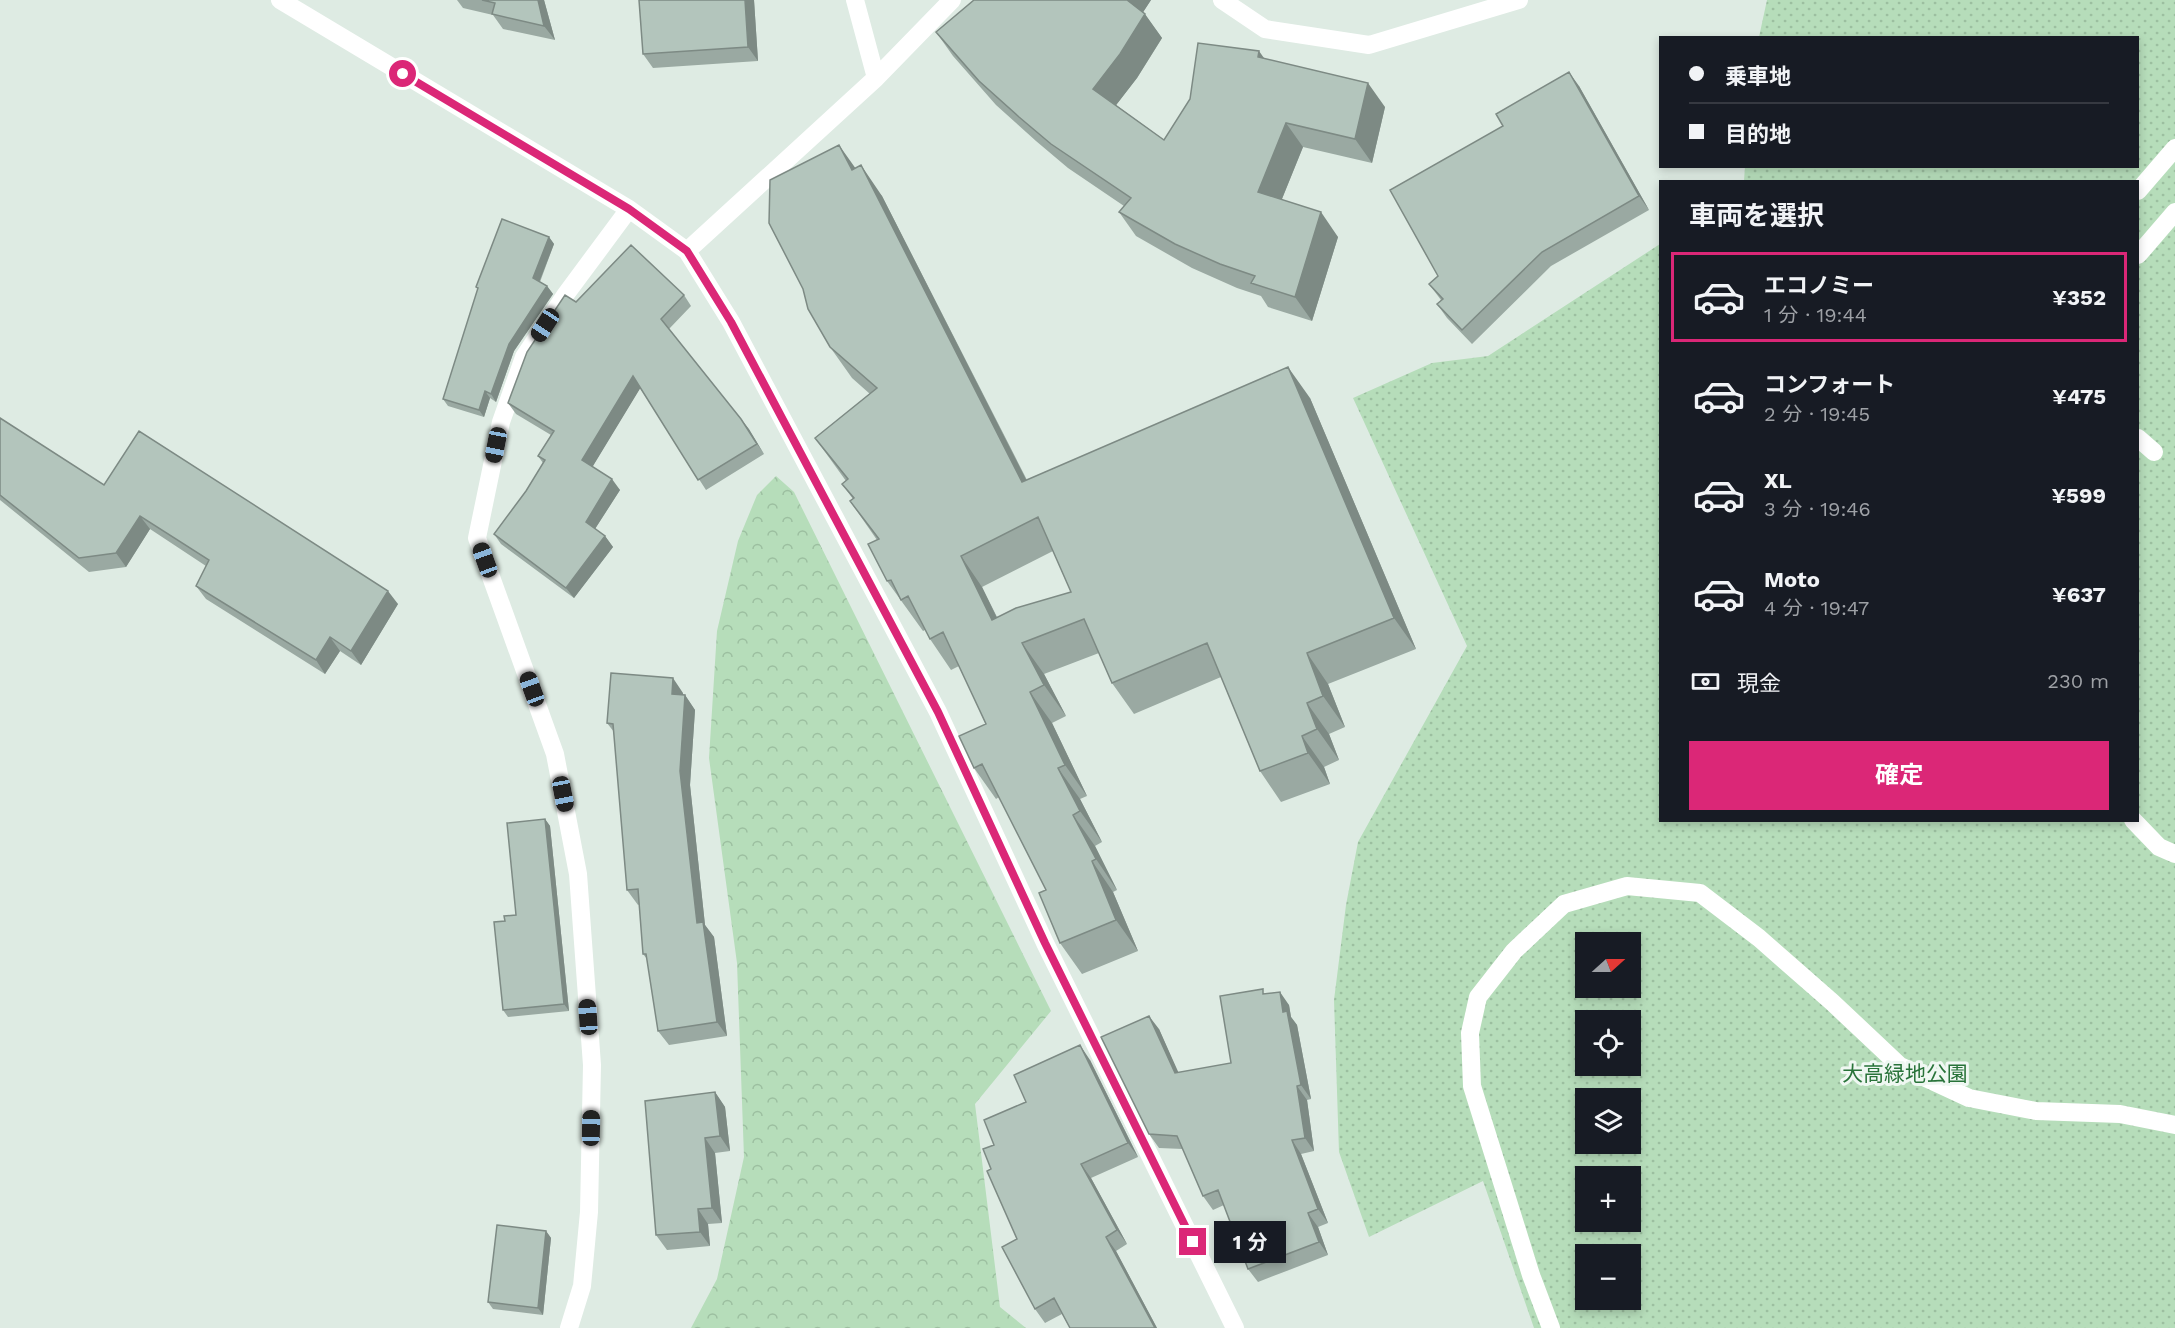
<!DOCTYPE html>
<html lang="ja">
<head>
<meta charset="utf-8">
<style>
	:root { --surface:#171b24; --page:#20242c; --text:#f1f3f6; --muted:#9ea1a6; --line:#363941; --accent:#db2777 }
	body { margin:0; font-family:"Work Sans","Noto Sans JP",sans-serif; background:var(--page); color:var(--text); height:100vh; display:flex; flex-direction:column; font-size:22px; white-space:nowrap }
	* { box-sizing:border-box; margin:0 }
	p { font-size:20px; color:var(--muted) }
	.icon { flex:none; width:33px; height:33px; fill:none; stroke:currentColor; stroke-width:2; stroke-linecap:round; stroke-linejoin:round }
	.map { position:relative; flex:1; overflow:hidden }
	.details { position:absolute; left:1659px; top:180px; width:480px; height:642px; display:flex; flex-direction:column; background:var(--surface); border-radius:0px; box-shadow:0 3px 9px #0003 }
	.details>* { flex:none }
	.guide { position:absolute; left:1659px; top:36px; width:480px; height:132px; border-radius:0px; box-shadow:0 3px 9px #0003; display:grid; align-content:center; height:132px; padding:0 30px; background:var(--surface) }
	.needle { width:39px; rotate:69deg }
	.controls { position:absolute; left:1575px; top:932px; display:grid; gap:12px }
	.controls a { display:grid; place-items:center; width:66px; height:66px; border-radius:0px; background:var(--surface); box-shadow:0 3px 9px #0003; font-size:30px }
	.end { position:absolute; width:27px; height:27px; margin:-14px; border:8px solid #db2777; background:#fff; box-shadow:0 0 0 3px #fff }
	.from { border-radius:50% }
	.bubble { position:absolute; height:42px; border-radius:0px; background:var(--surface); box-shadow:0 3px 9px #0003; font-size:20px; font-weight:700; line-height:42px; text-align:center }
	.car { position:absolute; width:18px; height:36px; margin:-18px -9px; border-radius:8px; box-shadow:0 0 4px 2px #0007; background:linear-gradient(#222 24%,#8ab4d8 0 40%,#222 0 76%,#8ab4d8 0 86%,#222 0) }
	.guide b { display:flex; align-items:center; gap:21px; height:57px; font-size:22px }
	.guide b+b { border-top:2px solid var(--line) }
	.guide i { width:15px; height:15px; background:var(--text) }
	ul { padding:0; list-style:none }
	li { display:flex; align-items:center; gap:18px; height:90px; margin:0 12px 9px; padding:0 18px; border:3px solid transparent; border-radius:0px }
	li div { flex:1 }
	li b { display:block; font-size:22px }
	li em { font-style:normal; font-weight:700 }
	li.current { border-color:var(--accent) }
	li>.icon { width:54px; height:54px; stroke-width:1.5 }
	h2 { padding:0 30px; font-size:27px; line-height:72px }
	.pay { display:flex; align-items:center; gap:15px; height:66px; padding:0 30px; font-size:22px }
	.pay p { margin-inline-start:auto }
	.primary-button { display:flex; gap:12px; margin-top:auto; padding:12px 30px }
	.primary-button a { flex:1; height:69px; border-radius:0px; background:var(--accent); color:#fff; font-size:24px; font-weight:700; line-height:69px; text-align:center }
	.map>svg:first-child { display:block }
</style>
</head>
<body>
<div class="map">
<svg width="2175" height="1328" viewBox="0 0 2175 1328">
	<defs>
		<pattern id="forest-crowns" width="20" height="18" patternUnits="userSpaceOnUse" patternTransform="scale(1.5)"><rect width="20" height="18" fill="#b6ddba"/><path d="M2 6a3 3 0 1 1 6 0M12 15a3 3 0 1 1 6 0" fill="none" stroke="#9cbfa0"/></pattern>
		<pattern id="park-dots" width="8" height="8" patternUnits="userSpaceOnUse" patternTransform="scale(1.5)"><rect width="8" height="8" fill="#b6ddba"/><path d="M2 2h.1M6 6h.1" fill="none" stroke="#9cbfa0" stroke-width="1.8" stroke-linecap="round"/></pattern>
	</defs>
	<rect width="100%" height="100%" fill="#deebe3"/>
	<!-- forest -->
	<path fill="url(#forest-crowns)" d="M776,476L794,492L1051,1011L975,1104L1000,1307L1026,1328H691L717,1279L744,1157L737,963L709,758L717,631L738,541L757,495Z"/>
	<!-- park -->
	<path fill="url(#park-dots)" fill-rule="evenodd" d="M1767,0H2175V1328H1534L1483,1181L1369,1237L1339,1152L1334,1000L1346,905L1358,842L1467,646L1353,398L1432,363L1488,356L1660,244V820H2138V182L1744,181L1745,166H2138V38L1759,37ZM1586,942H1630V987H1586ZM1586,1020H1630V1065H1586ZM1586,1098H1630V1143H1586ZM1586,1176H1630V1221H1586ZM1586,1254H1630V1299H1586Z"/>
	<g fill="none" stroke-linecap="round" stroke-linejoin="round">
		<!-- minor -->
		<path stroke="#fff" stroke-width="18" d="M280,0L629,209L687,251L731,322L938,712L1045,943L1235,1328
			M855,0L876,78
			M1222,0L1265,29L1369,45L1519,0
			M2138,191L2175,148
			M687,251L876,78L952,0
			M2138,255L2175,212
			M2138,438L2154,452
			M2133,820L2159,847L2175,854
			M569,1328L582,1286L589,1212L592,1065L578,874L555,754L477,538L501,422L524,357L566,294L629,209
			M1551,1328L1531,1275L1472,1086L1470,1033L1478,997L1514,951L1564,904L1627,886L1700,893L1759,938L1832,1002L1900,1066L1969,1098L2036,1111L2120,1114L2175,1125"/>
	</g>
	<!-- wall -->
	<path fill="#9aa9a2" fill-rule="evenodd" d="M457,0H544L555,40L503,29L493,15L463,8Z
		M754,0L758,61L653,68L643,54Z
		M974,0H1151L1143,12L1162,38L1137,78L1116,105L1164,140L1264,59L1385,107L1372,163L1303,147L1282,199L1338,237L1312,321L1268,307L1261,296L1237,288L1192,268L1136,236L1119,212L1124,206L1068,168L1036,141L996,105L953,56L936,32Z
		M1579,86L1649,210L1551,266L1472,344L1447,318L1437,304L1441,300L1429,284L1438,276Z
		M855,168L882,196L1027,480L1310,398L1416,649L1328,684L1345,727L1329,734L1339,760L1324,767L1330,784L1281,802L1260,771L1221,677L1134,714L1112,683L1099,653L1044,674L1066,716L1052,723L1087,796L1080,799L1102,842L1095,846L1117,890L1113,892L1138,951L1082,974L1060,943L1046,890L999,797L996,799L974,768L986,724L959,666L951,670L930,639L925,630L923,631L887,581L877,540L850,501L853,499L842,484L846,481L815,438L870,394L852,378L830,347L803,289ZM1053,551L1071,592L997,617L982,587Z
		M549,237L554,244L540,282L547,286L553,294L514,351L496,402L490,398L484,417L448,406L443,399L478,290L476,287Z
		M684,295L691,306L669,329L741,419L764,454L706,490L640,388L592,467L620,490L595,529L605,536L613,547L574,598L501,544L494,534L526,491L543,463L538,456L551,435L516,414L508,403L576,302Z
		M0,418L104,485L398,604L361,665L340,651L325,674L206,599L196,586L206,566L150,529L126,567L89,572L0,500Z
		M683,693V695H685L695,710L690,785L705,925L714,937L727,1036L669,1045L658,1031L647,959L643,954L640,904L638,905L627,890L614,732L607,723Z
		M545,819L550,826L569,1011L508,1017L503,1010L505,921L516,915Z
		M1266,994L1289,1005L1291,1017L1297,1025L1311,1099L1307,1100L1314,1151L1301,1154L1328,1223L1318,1227L1328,1255L1258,1282L1248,1269L1224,1205L1213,1210L1203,1196L1183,1149L1159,1148L1149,1134L1159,1029L1178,1073L1231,1063Z
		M1090,1060L1138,1157L1091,1178L1127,1244L1116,1251L1157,1328H1070L1062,1314L1045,1323L1035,1309L1017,1239L991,1169L994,1145L1026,1102Z
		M715,1092L725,1107L730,1151L715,1153L722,1223L708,1224L710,1246L667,1250L656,1235Z
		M546,1231L551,1238L543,1315L493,1309L488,1302Z"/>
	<!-- shaded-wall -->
	<path fill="#7d8a84" d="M538,0H544L555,40L544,26Z
		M745,0H754L758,61L748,47Z
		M1124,0H1151L1138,20Z
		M1145,14L1162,38L1137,78L1110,113L1093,89Z
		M1259,51L1276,75L1258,57Z
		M1569,72L1579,86L1649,210L1639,196Z
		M1368,83L1385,107L1372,163L1355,139Z
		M1286,123L1303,147L1275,216L1258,192Z
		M839,145L861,176L852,170Z
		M861,165L882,196L1043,513L1022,482Z
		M1321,212L1338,237L1312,321L1295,297Z
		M549,237L554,244L538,285L533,278Z
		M547,286L553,294L514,351L496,402L491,394L509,344Z
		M1288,367L1310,398L1416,649L1394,618Z
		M633,376L641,387L590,471L582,460Z
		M485,391L490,398L484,417L479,410Z
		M741,419L749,429L764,454L757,444Z
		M612,479L620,490L593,532L586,522Z
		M140,516L150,529L126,567L116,553Z
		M605,536L613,547L574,598L566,588Z
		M961,556L982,587L1013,651L992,620Z
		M388,591L398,604L361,665L351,651Z
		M330,637L340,651L325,674L316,660Z
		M1022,643L1044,674L1066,716L1044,685Z
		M1307,653L1328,684L1345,727L1323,696Z
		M673,678L683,693L682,709L672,694Z
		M1030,692L1052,723L1087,796L1065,765Z
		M685,695L695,710L690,785L705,925L714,937L727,1036L717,1022L697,923L680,771Z
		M1307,703L1329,734L1339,760L1317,729Z
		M1302,736L1324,767L1330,784L1308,753Z
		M1058,768L1080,799L1102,842L1080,811Z
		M1073,815L1095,846L1117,890L1096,859Z
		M545,819L550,826L569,1011L564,1004Z
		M1092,861L1113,892L1138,951L1116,920Z
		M1280,992L1289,1005L1291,1017L1297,1025L1311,1099L1301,1085L1283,1012Z
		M1149,1016L1159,1029L1185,1087L1175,1073Z
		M1080,1045L1090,1060L1138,1157L1128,1143Z
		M1297,1086L1307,1100L1314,1151L1305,1138Z
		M715,1092L725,1107L730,1151L720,1136Z
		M705,1138L715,1153L722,1223L712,1208Z
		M1292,1140L1301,1154L1328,1223L1318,1209Z
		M1081,1164L1091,1178L1127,1244L1117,1230Z
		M698,1209L708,1224L710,1246L700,1232Z
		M1308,1213L1318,1227L1328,1255L1319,1242Z
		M546,1231L551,1238L543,1315L538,1308Z
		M1106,1237L1116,1251L1157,1328H1155Z"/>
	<!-- building -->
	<path fill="#b3c5bc" stroke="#7d8a84" stroke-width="1.5" fill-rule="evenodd" d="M482,0H538L544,26L492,14L495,3Z
		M639,0H745L748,47L643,54Z
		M974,0H1127L1145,14L1120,54L1093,89L1164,140L1190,99L1198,43L1259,51L1258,57L1368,83L1355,139L1286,123L1258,192L1321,212L1295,297L1251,283L1255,276L1220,264L1175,244L1119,212L1131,198L1051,144L1019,117L979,81L936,32Z
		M1569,72L1639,196L1542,252L1462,330L1437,304L1443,299L1429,284L1438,276L1390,190L1503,126L1496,114Z
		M839,145L852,170L861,165L1022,482L1288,367L1394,618L1307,653L1323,696L1307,703L1317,729L1302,736L1308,753L1260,771L1207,643L1112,683L1084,619L1022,643L1044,685L1030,692L1065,765L1058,768L1080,811L1073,815L1096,859L1092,861L1116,920L1060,943L1039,893L1046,890L982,764L974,768L959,736L986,724L943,632L930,639L908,596L901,600L891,580L887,581L868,544L879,539L850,501L854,498L842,484L848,479L815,438L877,388L830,347L808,309L803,289L769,223L770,180ZM1038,517L1071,592L1016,608L992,620L961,556Z
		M502,219L549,237L533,278L547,286L509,344L491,394L485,391L479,410L443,399L478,288L476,287Z
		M631,245L684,295L661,319L741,419L757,444L698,480L633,376L582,460L612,479L586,522L605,536L566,588L494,534L526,491L545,460L538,456L554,431L508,403L527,352L565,295L576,302Z
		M0,418L104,485L139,431L388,591L351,651L330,637L316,660L196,586L209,560L140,516L116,553L79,558L0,495Z
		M611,673L673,678L672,694L685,695L680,771L697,923L703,922L717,1022L658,1031L646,954H643L638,889L627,890L613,724L607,723Z
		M545,819L564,1004L503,1010L494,922L505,921L504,916L516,915L507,823Z
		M1263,989V994L1280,992L1283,1012L1287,1011L1301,1085L1297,1086L1305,1138L1292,1140L1318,1209L1308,1213L1319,1242L1248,1269L1218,1190L1203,1196L1177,1136L1149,1134L1101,1037L1149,1016L1175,1073L1231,1063L1220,996Z
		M1080,1045L1128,1143L1081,1164L1117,1230L1106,1237L1155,1328H1070L1054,1298L1035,1309L1002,1247L1017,1239L987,1171L991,1169L983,1149L994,1145L984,1120L1026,1102L1014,1075Z
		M715,1092L720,1136L705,1138L712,1208L698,1209L700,1232L656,1235L645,1101Z
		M497,1225L546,1231L538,1308L488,1302Z"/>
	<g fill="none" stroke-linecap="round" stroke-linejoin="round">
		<!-- route -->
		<path stroke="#db2777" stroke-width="8" d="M403,74L629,209L687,251L731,322L938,712L1045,943L1193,1242"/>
	</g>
	<g text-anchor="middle" stroke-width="6" stroke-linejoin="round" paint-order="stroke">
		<!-- park labels -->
		<g font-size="21" fill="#287339" stroke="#eff7f2">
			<text x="1905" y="1081">大高緑地公園</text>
		</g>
	</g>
</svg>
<div class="controls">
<a><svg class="needle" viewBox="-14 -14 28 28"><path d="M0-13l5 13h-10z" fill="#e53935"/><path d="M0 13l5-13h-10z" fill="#9ea1a6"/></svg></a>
<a><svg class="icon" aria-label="locate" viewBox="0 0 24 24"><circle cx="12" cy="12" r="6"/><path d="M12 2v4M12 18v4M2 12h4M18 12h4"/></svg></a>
<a><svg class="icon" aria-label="layers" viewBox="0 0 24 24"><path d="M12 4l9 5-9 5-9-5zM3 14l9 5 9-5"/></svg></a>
<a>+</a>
<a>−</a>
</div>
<i class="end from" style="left:403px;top:74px"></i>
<i class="end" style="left:1193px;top:1242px"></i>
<div class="bubble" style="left:1214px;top:1221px;width:72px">1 分</div>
<i class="car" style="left:545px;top:325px;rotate:213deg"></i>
<i class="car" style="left:496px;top:445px;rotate:191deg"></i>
<i class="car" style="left:485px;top:560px;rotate:340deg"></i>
<i class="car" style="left:532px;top:689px;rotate:340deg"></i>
<i class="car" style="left:563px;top:794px;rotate:169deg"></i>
<i class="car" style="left:588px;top:1017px;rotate:356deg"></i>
<i class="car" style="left:591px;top:1128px;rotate:1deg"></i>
<div class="guide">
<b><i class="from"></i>乗車地</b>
<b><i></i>目的地</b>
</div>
<section class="details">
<h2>車両を選択</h2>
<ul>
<li class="current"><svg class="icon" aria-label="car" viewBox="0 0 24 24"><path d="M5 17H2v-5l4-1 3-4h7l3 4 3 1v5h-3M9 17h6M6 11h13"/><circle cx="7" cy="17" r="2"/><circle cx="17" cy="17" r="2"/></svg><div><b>エコノミー</b><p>1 分 · 19:44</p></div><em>¥352</em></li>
<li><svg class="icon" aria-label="car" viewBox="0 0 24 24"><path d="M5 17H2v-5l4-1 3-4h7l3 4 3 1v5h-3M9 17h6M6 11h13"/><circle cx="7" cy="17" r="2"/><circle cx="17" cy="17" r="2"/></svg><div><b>コンフォート</b><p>2 分 · 19:45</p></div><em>¥475</em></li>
<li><svg class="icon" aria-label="car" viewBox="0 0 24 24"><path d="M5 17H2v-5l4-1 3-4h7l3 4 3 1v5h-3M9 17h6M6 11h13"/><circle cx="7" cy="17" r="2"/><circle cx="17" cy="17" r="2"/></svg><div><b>XL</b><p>3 分 · 19:46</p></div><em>¥599</em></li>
<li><svg class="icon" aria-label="car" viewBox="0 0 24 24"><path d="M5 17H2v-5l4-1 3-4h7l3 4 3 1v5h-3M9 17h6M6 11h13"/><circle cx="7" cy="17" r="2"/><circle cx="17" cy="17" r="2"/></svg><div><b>Moto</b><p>4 分 · 19:47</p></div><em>¥637</em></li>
</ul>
<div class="pay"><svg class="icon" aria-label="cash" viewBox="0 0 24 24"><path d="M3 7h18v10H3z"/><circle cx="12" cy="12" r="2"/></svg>現金<p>230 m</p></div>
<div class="primary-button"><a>確定</a></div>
</section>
</div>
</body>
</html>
